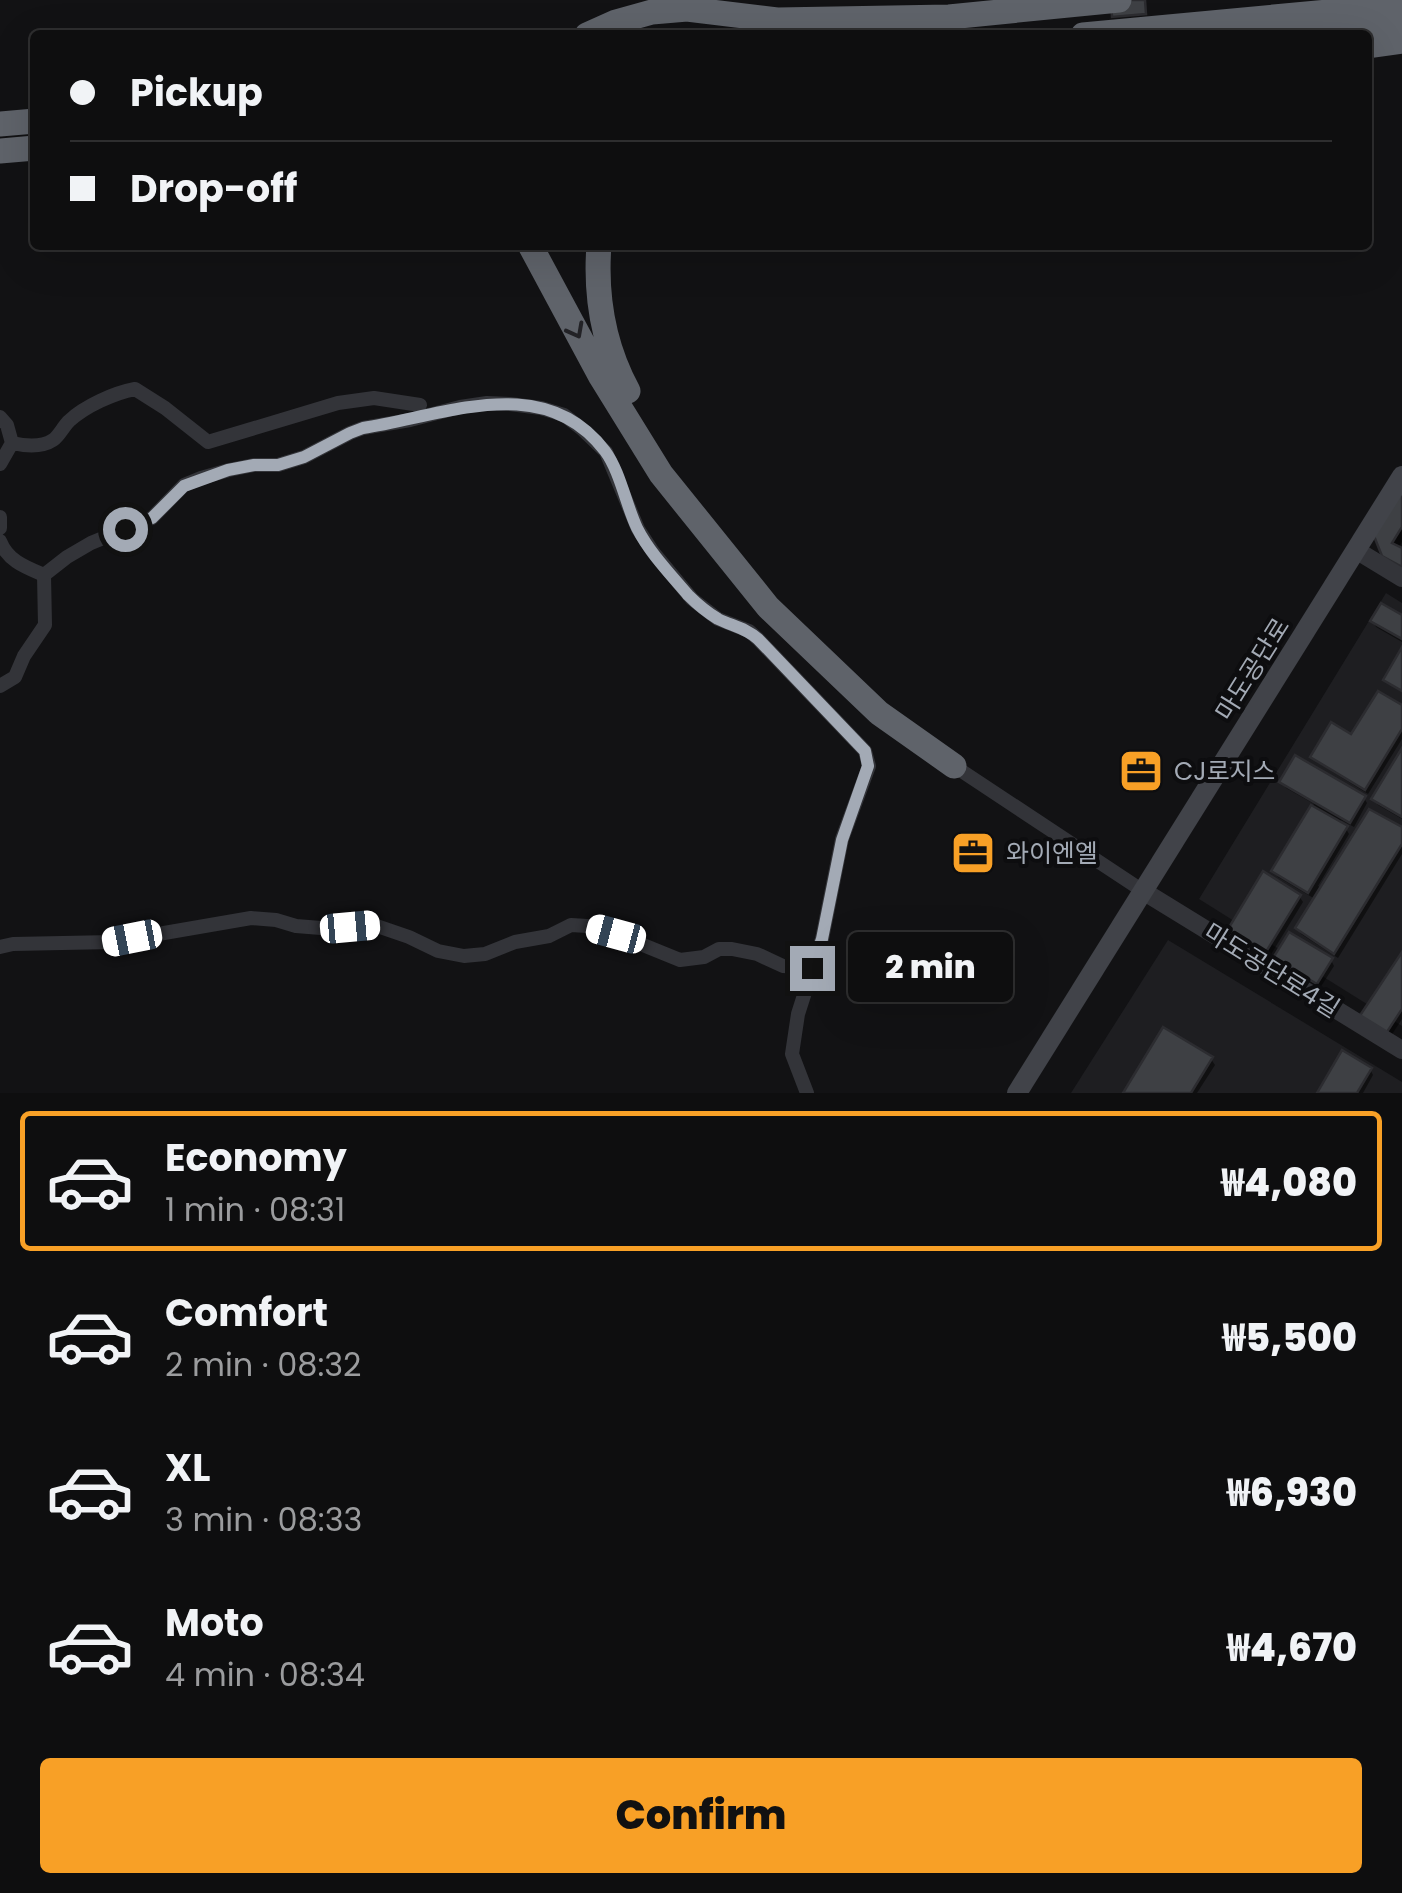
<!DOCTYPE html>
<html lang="en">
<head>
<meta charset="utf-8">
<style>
	:root { --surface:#0e0e0f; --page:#171718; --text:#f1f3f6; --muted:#9b9c9e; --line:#2e2e2f; --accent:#f8a026 }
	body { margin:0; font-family:Poppins,"Noto Sans KR",sans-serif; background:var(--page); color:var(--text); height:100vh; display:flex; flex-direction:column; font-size:38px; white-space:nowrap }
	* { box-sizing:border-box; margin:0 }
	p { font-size:32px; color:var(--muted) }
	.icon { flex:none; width:55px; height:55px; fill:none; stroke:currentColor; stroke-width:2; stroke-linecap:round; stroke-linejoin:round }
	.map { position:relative; height:1093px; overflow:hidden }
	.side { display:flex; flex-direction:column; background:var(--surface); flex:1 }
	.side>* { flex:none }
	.banner { position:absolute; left:30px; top:30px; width:1342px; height:220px; border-radius:10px; box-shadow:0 10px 40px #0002,0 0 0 2px var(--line); display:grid; align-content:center; height:220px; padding:0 40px; background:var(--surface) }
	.end { position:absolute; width:45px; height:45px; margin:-22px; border:12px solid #a3aab5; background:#111; box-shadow:0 0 0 5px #111 }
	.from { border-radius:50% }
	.bubble { position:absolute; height:70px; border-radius:10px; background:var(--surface); box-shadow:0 10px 40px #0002,0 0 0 2px var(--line); font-size:32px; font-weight:800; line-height:70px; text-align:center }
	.car { position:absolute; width:30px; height:60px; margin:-30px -15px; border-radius:12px; box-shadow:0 0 8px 2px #0007; background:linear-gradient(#fff 24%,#345 0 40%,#fff 0 76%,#345 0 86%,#fff 0) }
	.banner b { display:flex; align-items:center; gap:35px; height:95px; font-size:38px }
	.banner b+b { border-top:2px solid var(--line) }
	.banner i { width:25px; height:25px; background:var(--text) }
	ul { padding:18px 0 0; list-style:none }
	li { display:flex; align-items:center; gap:30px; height:140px; margin:0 20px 15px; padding:0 20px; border:5px solid transparent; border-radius:10px }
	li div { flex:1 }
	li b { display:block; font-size:38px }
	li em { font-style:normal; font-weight:800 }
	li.current { border-color:var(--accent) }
	li>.icon { width:90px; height:90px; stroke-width:1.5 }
	.action { display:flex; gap:20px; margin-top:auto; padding:20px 40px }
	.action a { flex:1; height:115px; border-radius:10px; background:var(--accent); color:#111; font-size:40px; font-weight:800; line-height:115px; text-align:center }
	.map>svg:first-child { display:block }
</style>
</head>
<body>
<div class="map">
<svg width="1402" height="1093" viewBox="0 0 1402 1093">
	<rect width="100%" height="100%" fill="#121214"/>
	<!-- built -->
	<path fill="#1e1e21" d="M1386,593L1402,603V1026L1199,899Z
		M1168,940L1402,1082V1093H1071Z"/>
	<!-- shadow -->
	<path fill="#0007" d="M1402,495V542L1398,549L1402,551V571L1390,564L1385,555Z
		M1402,618V642L1376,627L1373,621Z
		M1402,708V739L1368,794L1317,762L1313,757L1352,738Z
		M1402,753V819L1378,805L1374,799Z
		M1282,782L1364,798L1367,803L1354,827L1341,820L1349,834L1318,886L1322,888L1402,830V854L1338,958L1301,934L1298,928L1315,899L1278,877L1274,872L1314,804L1286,788Z
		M1299,896L1303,902L1270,956L1234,935L1231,929Z
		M1402,956V1019L1389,1039L1365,1023Z
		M1276,958L1331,960L1334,966L1320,988L1279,963Z
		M1164,1030L1211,1059L1215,1065L1197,1093H1126Z
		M1343,1054L1370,1069L1373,1075L1363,1093H1320Z"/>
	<!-- building -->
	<path fill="#3e4044" stroke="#2c2c30" stroke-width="2.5" d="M1111,0H1145L1146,14L1112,17Z
		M1402,490V527L1392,543L1402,548V567L1382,556L1374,536Z
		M1381,603L1402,615V639L1370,621Z
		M1402,647V691L1383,680Z
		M1378,691L1402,705V729L1365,790L1310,757L1331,722L1351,734Z
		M1402,748V817L1371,799Z
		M1295,755L1366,796L1350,823L1279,782Z
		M1311,805L1348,826L1308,893L1271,871Z
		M1369,809L1402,827V844L1334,954L1295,928Z
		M1263,871L1301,895L1266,952L1228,929Z
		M1289,932L1333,958L1317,984L1273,958Z
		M1402,952V1009L1385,1035L1359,1017Z
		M1163,1027L1213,1057L1191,1093H1123Z
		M1342,1050L1372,1068L1357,1093H1317Z"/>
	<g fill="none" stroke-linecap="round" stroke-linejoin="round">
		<!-- minor -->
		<path stroke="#333439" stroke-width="14" d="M0,417L7,425L12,443L0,464
			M12,443C25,446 41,448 53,440C59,436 63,427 69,421C85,406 114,393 135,389L165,408L208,442L338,403L374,398L420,405
			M0,517V528
			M0,541C8,561 25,567 44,575
			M0,686L15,677L24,656L45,625L44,575L67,557L91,543L152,518L184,485L201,478L229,470L254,465H278L304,457L350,433L363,428L410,420L460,407L487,403L510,404L541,408L564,415L582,429L606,452L638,529L653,552L692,599L718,619L749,631L758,639L865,751L869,766L842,839L822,939L798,1014L792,1054L807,1093
			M954,766L1143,891
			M0,947L13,944L112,942L251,918L276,920L296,926L321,928L374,925L409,937L438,951L464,956L485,954L515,942L549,936L571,925L587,926L616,934L680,960L704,957L719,949H732L757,954L783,966L813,968"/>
		<!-- tertiary -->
		<path stroke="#333439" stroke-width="18" d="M1356,550L1402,578
			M1143,891L1402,1050"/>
		<!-- secondary -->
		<path stroke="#414349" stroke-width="20" d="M1017,1093L1402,476"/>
		<!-- motorway -->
		<path stroke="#5f636a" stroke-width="25" d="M587,35L616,22L652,12L687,9L777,20L949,17L1119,0
			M1083,35L1402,5
			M1284,35L1402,23
			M1368,46L1402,41
			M0,124L35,121
			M0,151L35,148
			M530,245L601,377L661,474L768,607L879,713L954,766
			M599,245C595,297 603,345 628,391"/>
	</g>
	<!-- one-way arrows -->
	<defs><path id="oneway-chevron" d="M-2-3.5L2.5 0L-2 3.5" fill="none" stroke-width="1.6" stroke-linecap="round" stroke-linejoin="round" transform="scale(2.5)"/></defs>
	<use stroke="#222226" href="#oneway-chevron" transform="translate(576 331) rotate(62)"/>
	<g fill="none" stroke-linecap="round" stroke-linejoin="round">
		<!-- route -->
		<path stroke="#a3aab5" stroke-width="12" d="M125,529L152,518L184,486L228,470L254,465H278L304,457L350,433L363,428C444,416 544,370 605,451C620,471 626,505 637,528C649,552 671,575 688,595C696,603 708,613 718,619C732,626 746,628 758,639L865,751L868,766L842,840L822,939L812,968"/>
	</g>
	<!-- icons -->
	<defs>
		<symbol id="office-square" viewBox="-11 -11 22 22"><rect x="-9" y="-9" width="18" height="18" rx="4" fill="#f8a026" stroke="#0d0d0f"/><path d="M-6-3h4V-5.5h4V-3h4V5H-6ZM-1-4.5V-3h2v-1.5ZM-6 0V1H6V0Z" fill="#111"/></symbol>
	</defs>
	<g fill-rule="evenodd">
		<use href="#office-square" x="1116" y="746" width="50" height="50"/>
		<use href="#office-square" x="948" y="828" width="50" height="50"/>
	</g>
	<g text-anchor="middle" stroke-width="8" stroke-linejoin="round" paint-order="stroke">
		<!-- street labels -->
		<g font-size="25" fill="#a3aab5" stroke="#0d0d0f">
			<text transform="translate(1252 669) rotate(-58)" y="9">마도공단로</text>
			<text transform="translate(1272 970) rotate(32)" y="9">마도공단로4길</text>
		</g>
		<!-- poi labels -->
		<g font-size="25" fill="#a3aab5" stroke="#0d0d0f" text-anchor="start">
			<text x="1174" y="780">CJ로지스</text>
			<text x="1006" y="862">와이엔엘</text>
		</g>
	</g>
</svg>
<i class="end from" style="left:125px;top:529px"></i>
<i class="end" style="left:812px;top:968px"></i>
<div class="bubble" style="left:848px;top:932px;width:165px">2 min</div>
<i class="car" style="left:350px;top:927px;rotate:85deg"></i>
<i class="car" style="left:616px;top:934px;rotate:285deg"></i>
<i class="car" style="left:132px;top:938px;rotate:259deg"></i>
<div class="banner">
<b><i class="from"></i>Pickup</b>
<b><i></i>Drop-off</b>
</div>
</div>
<section class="side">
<ul>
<li class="current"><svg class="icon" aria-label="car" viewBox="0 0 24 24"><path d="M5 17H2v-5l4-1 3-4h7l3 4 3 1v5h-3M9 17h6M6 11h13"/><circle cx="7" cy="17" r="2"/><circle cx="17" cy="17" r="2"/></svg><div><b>Economy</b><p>1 min · 08:31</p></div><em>₩4,080</em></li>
<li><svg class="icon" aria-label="car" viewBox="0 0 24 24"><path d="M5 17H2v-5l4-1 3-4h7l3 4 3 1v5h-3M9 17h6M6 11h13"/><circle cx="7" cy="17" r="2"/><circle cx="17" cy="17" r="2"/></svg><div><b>Comfort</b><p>2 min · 08:32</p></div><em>₩5,500</em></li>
<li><svg class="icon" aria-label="car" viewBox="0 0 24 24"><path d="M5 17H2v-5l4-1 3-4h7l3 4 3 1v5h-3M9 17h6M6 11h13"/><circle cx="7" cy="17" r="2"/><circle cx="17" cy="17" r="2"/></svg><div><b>XL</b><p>3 min · 08:33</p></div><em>₩6,930</em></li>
<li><svg class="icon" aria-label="car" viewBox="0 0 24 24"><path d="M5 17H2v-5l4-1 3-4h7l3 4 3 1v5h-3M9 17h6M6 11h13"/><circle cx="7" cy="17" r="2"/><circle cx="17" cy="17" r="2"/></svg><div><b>Moto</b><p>4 min · 08:34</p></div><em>₩4,670</em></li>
</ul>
<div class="action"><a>Confirm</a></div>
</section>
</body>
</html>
